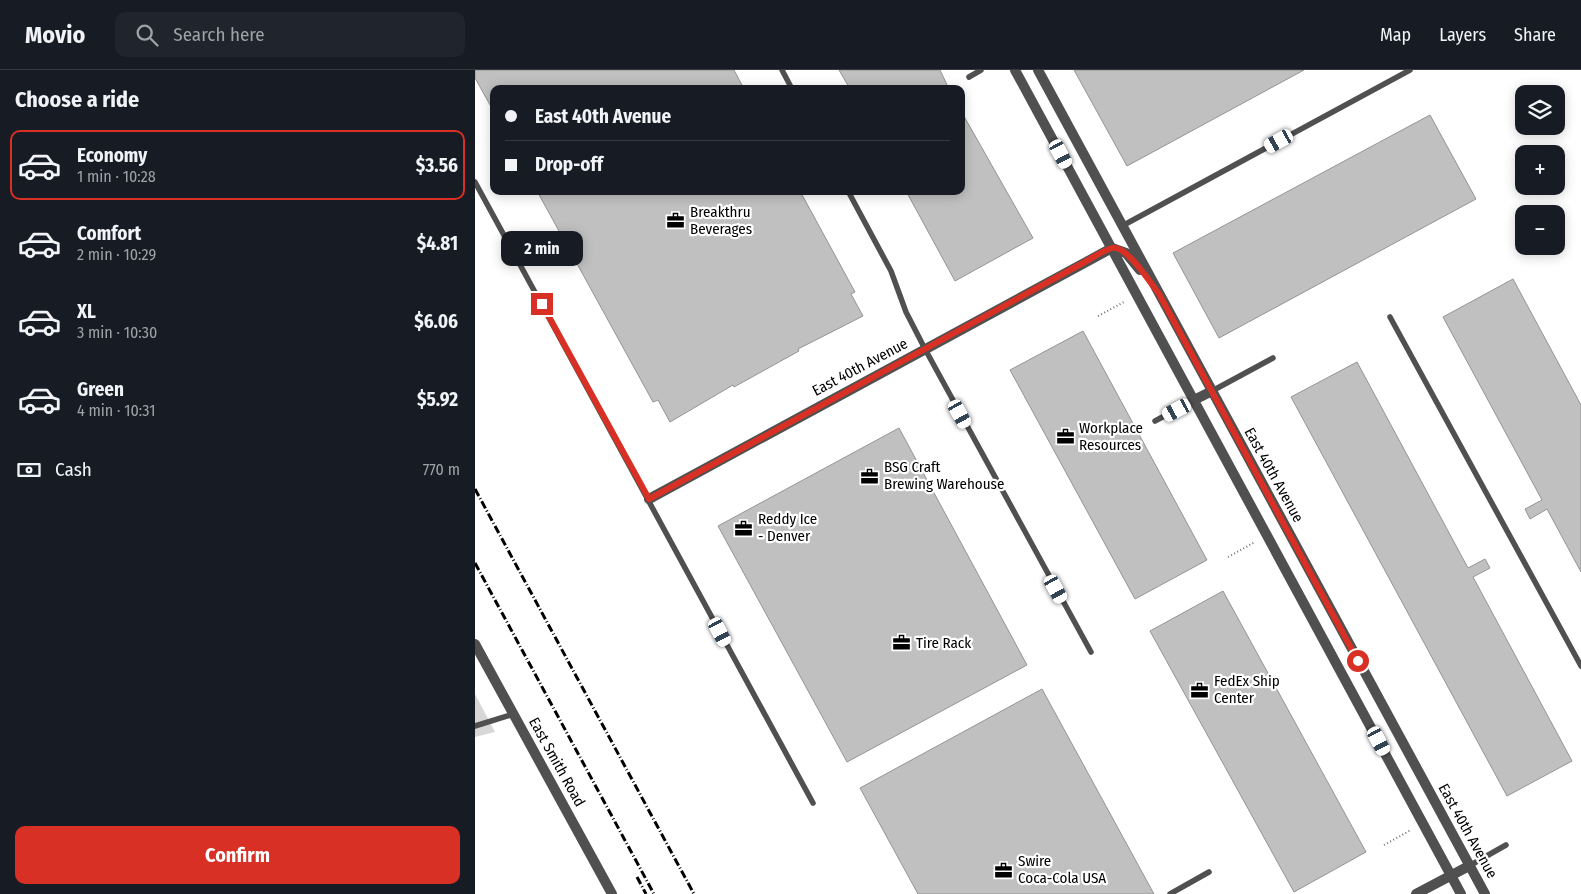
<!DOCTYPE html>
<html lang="en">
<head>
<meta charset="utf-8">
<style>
	:root { --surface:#171b24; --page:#20242c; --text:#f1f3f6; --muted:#9ea1a6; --line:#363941; --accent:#d93025 }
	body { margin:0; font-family:"Fira Sans Condensed",sans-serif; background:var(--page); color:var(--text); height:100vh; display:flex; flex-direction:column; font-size:19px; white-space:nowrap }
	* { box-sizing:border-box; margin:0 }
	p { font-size:16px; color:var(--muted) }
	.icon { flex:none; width:28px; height:28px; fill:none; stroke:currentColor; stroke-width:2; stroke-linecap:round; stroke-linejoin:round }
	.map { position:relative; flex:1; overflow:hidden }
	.sheet { display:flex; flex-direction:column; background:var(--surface); width:475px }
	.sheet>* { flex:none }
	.top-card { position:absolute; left:15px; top:15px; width:475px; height:110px; border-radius:10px; box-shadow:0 2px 12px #0003; display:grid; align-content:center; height:110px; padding:0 15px; background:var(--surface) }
	.controls { position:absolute; left:1040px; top:15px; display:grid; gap:10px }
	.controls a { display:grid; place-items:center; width:50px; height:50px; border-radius:10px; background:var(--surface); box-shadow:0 2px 12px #0003; font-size:25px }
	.end { position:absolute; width:22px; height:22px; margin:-11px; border:6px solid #d93025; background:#fff; box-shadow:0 0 0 2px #fff }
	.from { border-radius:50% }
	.bubble { position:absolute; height:35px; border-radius:10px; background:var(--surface); box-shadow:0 2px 12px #0003; font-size:16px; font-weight:700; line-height:35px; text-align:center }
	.car { position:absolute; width:15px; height:30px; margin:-15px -8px; border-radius:6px; box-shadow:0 0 4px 1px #0007; background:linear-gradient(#fff 24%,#345 0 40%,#fff 0 76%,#345 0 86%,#fff 0) }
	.top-card b { display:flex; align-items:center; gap:18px; height:48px; font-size:19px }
	.top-card b+b { border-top:1px solid var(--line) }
	.top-card i { width:12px; height:12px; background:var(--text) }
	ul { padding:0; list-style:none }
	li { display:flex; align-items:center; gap:15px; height:70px; margin:0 10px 8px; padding:0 5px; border:2px solid transparent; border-radius:10px }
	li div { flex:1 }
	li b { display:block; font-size:19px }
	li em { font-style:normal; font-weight:700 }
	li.selected { border-color:var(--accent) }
	li>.icon { width:45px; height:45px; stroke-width:1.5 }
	h2 { padding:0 15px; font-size:22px; line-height:60px }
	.pay { display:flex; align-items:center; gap:12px; height:55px; padding:0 15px; font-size:19px }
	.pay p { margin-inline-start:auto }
	.button { display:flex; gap:10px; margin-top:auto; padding:10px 15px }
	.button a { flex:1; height:58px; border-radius:10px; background:var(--accent); color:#fff; font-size:20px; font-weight:700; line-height:58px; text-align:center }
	header { display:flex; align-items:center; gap:30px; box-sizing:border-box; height:70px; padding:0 25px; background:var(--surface); border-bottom:1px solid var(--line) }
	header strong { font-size:24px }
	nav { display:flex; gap:28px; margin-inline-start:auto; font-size:18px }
	.search { width:350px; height:45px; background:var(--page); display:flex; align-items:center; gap:12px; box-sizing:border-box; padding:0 18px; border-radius:10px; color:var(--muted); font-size:19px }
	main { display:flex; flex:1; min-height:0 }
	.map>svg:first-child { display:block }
</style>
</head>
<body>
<header>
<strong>Movio</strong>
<div class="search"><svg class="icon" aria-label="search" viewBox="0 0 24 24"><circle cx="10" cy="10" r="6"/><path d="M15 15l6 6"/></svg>Search here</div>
<nav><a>Map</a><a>Layers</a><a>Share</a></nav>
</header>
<main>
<section class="sheet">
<h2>Choose a ride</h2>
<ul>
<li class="selected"><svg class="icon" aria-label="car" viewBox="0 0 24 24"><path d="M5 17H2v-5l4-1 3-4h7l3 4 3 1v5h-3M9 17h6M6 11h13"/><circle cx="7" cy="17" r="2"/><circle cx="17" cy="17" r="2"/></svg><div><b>Economy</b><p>1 min · 10:28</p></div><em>$3.56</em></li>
<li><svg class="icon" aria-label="car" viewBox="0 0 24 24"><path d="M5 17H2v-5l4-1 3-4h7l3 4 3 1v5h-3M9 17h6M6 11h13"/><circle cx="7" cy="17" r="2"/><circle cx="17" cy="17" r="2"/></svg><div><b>Comfort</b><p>2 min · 10:29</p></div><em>$4.81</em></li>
<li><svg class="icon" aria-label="car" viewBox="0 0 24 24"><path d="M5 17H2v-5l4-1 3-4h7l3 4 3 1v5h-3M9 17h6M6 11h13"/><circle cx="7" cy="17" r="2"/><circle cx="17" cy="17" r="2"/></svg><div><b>XL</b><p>3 min · 10:30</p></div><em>$6.06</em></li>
<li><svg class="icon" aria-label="car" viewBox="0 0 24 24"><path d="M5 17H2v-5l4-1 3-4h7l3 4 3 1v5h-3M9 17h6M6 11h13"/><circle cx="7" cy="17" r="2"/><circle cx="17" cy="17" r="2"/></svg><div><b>Green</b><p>4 min · 10:31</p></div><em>$5.92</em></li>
</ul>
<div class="pay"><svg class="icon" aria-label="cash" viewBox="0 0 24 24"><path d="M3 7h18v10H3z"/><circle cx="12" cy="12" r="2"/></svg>Cash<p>770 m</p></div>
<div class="button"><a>Confirm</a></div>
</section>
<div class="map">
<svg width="1106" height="824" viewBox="0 0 1106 824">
	<rect width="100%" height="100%" fill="#fff"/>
	<!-- green -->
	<path fill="#d7d7d7" d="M0,624L20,662L0,667Z"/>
	<!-- building -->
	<path fill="#c0c0c0" stroke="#949494" d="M0,0H259L269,19H19V42L0,8Z
		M364,0H465L474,19H375Z
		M599,0H829L652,96Z
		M486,41L558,168L480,211L431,121H486Z
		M955,45L1001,129L744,268L698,183Z
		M62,121H325L380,222L376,224L388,246L323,279L324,281L259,317L258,315L195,352L183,330L178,332Z
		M1038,209L1106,335V502L1072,439L1055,449L1050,439L1067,430L968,247Z
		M608,261L732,490L660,529L535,300Z
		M882,292L993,498L1010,489L1015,498L998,507L1097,691L1032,726L816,327Z
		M424,358L552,595L372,692L243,456Z
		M748,521L891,782L819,822L675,561Z
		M567,619L679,824H443L385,718Z"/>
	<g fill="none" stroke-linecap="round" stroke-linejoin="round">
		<!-- path -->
		<path stroke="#727272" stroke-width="2" stroke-dasharray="1 2.5" stroke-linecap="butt" d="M623,246L649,232
			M753,487L780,472
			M909,775L936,760"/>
		<!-- service -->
		<path stroke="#505050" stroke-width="5.5" d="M307,0L317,19
			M494,7L506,0
			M0,112L338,733
			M373,121L416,201L431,242L450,279L616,582
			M647,156L935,0
			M915,247L1106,596
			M737,321L798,288
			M680,351L719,330
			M0,656L39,644
			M994,796L1031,775
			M695,824L734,802"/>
		<!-- minor -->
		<path stroke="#505050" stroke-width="10" d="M719,330L737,321
			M174,429L637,178
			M0,574L137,824
			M941,824L994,796"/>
		<!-- tertiary -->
		<path stroke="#505050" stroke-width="10" d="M540,0L986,824
			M563,0L1010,824
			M637,178L651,183L665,200"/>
		<!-- rail -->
		<path stroke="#000" stroke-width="3" stroke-dasharray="8 2.5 1 2.5" stroke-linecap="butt" d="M0,419L219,824
			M0,493L179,824
			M162,807L171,824"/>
	</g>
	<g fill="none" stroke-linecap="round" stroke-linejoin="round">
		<!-- route -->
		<path stroke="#d93025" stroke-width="6" d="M67,234L174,429L608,193C617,188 627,181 637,178C651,174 676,214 684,224L883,591"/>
	</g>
	<!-- icons -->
	<defs>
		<symbol id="office-bare" viewBox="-9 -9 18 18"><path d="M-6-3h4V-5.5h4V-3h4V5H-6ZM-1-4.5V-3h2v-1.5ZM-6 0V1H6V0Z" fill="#000" stroke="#fff" stroke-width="2.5" paint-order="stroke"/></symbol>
	</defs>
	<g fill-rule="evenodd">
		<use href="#office-bare" x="188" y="138" width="25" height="25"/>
		<use href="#office-bare" x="578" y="354" width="25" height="25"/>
		<use href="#office-bare" x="382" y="394" width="25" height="25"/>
		<use href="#office-bare" x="256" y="446" width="25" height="25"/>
		<use href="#office-bare" x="414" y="560" width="25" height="25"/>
		<use href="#office-bare" x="712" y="608" width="25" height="25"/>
		<use href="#office-bare" x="516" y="788" width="25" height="25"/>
	</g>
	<g text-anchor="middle" stroke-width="4.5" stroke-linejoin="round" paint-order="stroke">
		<!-- poi labels -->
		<g font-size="15" fill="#000" stroke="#fff" text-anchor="start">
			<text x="215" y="147">Breakthru<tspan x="215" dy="17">Beverages</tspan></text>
			<text x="604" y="363">Workplace<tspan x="604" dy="17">Resources</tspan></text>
			<text x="409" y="402">BSG Craft<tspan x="409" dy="17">Brewing Warehouse</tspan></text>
			<text x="283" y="454">Reddy Ice<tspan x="283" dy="17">- Denver</tspan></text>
			<text x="441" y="578">Tire Rack</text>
			<text x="739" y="616">FedEx Ship<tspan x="739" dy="17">Center</tspan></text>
			<text x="543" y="796">Swire<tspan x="543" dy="17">Coca-Cola USA</tspan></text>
		</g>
		<!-- street labels -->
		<g font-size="15" fill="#000" stroke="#fff">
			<text transform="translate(385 297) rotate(-28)" y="5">East 40th Avenue</text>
			<text transform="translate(799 405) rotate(61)" y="5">East 40th Avenue</text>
			<text transform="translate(82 692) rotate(61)" y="5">East Smith Road</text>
			<text transform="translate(993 761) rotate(61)" y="5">East 40th Avenue</text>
		</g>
	</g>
</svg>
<div class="controls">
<a><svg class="icon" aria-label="layers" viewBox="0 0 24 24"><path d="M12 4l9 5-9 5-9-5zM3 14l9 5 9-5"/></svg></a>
<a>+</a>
<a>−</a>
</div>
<i class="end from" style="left:883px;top:591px"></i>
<i class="end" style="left:67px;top:234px"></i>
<div class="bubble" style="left:26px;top:161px;width:82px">2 min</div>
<i class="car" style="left:804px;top:71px;rotate:241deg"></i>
<i class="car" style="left:586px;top:84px;rotate:152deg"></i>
<i class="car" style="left:702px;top:340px;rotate:242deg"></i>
<i class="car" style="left:485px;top:344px;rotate:151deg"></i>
<i class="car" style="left:581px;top:519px;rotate:151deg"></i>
<i class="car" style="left:245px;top:562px;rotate:152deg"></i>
<i class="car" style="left:904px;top:671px;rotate:152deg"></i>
<div class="top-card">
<b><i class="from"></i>East 40th Avenue</b>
<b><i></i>Drop-off</b>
</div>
</div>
</main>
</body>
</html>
